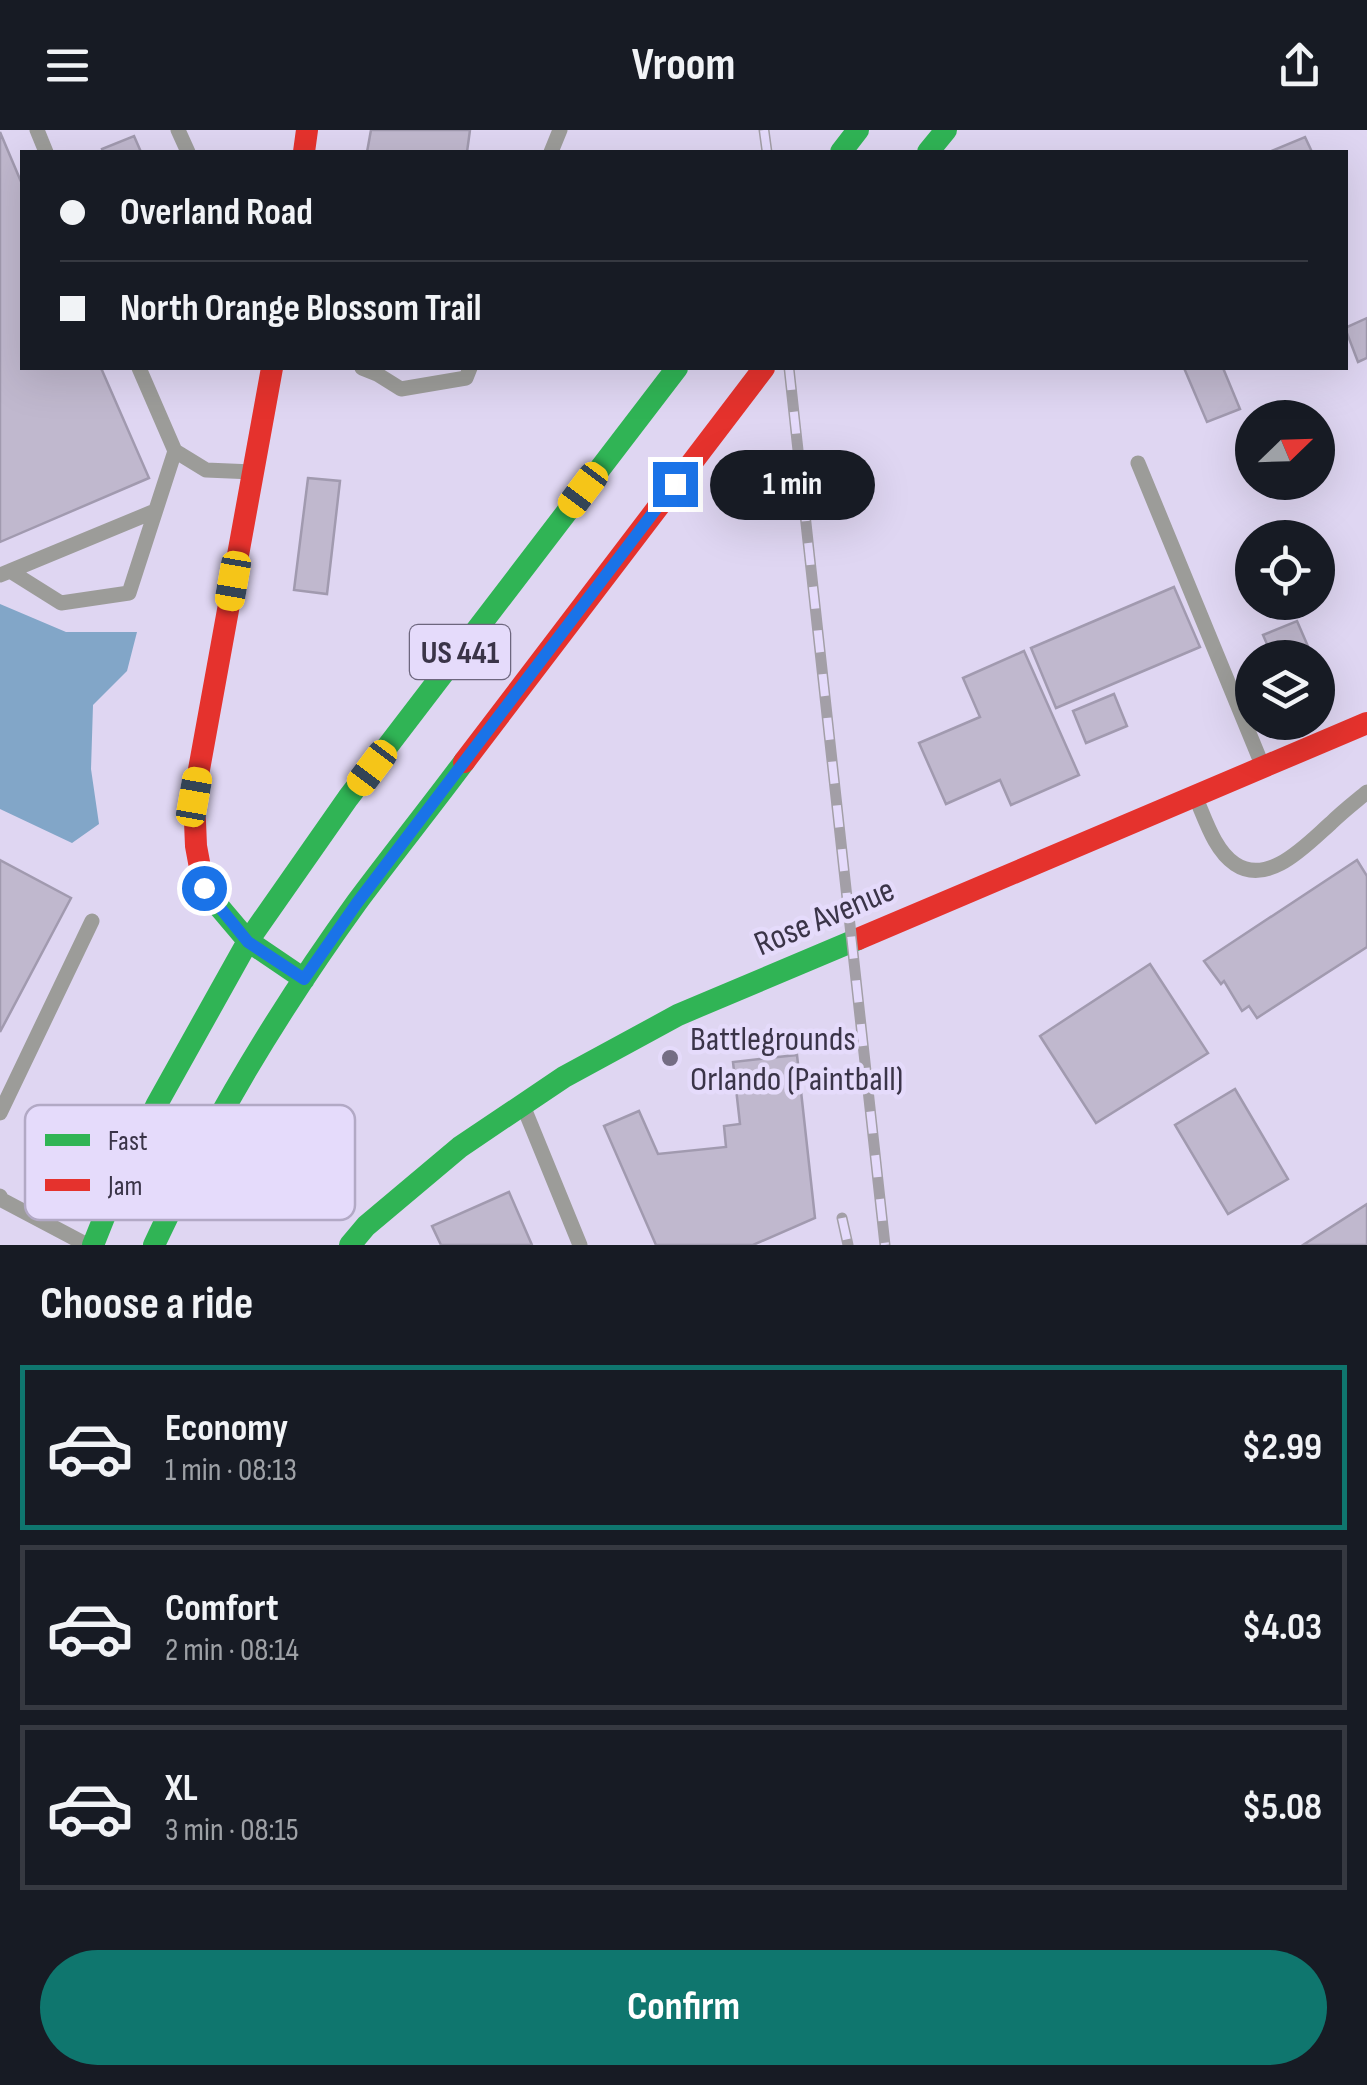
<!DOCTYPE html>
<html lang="en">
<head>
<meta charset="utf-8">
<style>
	:root { --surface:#171b24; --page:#20242c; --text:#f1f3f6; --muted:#9ea1a6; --line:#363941; --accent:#0f766e }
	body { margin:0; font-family:"Sofia Sans Condensed",sans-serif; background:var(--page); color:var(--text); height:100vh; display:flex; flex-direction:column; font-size:38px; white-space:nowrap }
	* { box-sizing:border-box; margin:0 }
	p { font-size:32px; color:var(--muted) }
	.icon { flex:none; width:55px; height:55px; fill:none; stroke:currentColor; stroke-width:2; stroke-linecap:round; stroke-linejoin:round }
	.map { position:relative; height:1115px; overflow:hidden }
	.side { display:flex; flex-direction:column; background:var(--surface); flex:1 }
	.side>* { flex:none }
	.top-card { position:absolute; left:20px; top:20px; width:1328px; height:220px; border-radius:0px; box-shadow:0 10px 40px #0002; display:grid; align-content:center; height:220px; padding:0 40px; background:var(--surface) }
	.needle { width:65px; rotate:67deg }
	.fabs { position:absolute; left:1235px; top:270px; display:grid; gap:20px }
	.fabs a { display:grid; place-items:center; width:100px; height:100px; border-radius:50%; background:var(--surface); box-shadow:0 10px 40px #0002; font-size:50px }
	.end { position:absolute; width:45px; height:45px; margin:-22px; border:12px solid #1a73e8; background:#fff; box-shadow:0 0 0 5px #fff }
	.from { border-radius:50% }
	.bubble { position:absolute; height:70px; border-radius:35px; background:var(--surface); box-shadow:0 10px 40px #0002; font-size:32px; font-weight:700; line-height:70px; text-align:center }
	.car { position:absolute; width:30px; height:60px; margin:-30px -15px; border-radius:12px; box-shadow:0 0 8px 2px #0007; background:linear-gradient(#f5c518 24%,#345 0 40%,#f5c518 0 76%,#345 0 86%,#f5c518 0) }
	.top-card b { display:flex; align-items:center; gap:35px; height:95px; font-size:38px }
	.top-card b+b { border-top:2px solid var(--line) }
	.top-card i { width:25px; height:25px; background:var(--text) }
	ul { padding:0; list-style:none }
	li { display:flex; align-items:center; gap:30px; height:165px; margin:0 20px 15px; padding:0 20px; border:5px solid var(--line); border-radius:0px }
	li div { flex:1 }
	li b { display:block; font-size:38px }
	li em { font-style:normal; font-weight:700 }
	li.selected { border-color:var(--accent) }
	li>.icon { width:90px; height:90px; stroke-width:1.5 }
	h2 { padding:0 40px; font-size:45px; line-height:120px }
	.button { display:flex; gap:20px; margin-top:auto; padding:20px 40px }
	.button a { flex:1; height:115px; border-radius:60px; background:var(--accent); color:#fff; font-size:40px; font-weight:700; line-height:115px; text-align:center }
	header { display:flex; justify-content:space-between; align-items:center; height:130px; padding:0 40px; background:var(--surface); font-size:45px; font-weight:700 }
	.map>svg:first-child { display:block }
</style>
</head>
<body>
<header><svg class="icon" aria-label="menu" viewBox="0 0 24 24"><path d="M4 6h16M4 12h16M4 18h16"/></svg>Vroom<svg class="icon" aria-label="share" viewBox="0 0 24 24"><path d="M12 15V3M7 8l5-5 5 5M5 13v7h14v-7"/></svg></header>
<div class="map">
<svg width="1367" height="1115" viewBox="0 0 1367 1115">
	<rect width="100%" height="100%" fill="#dfd6f2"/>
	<!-- water -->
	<path fill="#82a6c8" d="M0,474L66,502H137L127,541L93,575L91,639L99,694L72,713L0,679Z"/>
	<!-- building -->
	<path fill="#c0b8ce" stroke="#a19aaf" stroke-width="2.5" d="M371,0H470L467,22H367Z
		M0,2L22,54V238H101L149,348L0,412Z
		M134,6L141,22H103L102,19Z
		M1305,7L1312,22H1269Z
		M1367,188V228L1358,232L1345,198Z
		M1184,238H1223L1240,279L1207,292Z
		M308,348L340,351L327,464L294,460Z
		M1174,457L1200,517L1056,578L1031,518Z
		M1297,491L1313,528H1273L1263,505Z
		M1024,521L1079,645L1011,675L1000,650L946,674L919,613L980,587L963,548Z
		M1114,564L1127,596L1086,613L1073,581Z
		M0,730L71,768L0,902Z
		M1357,730L1367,746V817L1257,888L1249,876L1242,881L1224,851L1221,854L1204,831Z
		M1150,834L1208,923L1096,993L1040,906Z
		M797,925L815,1088L753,1115H656L604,996L639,981L658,1024L726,1017L724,996L740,994L733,932Z
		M1235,959L1288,1049L1228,1084L1175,995Z
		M509,1062L532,1115H441L432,1096Z
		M1367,1074V1115H1303Z"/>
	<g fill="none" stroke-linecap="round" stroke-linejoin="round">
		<!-- lane -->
		<path stroke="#9c9c99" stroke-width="15" d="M37,0L46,22
			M178,0L188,22
			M551,22L560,0
			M139,238L175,321L206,340L253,342
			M362,238L377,244L401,259L466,248L470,238
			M1138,333L1263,637
			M10,441L155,381
			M0,445L10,441L61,473L129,463L175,321
			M1195,666C1205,688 1214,720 1235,734C1269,757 1308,713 1331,693C1342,682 1355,672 1367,662
			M524,978L580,1115
			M0,983L92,791
			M0,1066L2,1070L87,1115"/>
		<!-- fast -->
		<path stroke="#30b455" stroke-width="22" d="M841,22L858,0
			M928,22L946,0
			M201,743L204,759L248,811L304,849
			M93,1115L109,1075L157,974L248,811L348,668L677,238
			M154,1115C210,994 279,880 357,772C392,725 429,679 464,632
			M350,1115L366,1096L460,1017L564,947L678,885L858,809"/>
		<!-- jam -->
		<path stroke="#e5322d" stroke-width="22" d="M304,22L307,0
			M464,632L764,238
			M201,743L196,716L194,667L272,238
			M858,809L1367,593"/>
		<defs>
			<path id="rail" d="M764,0L767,22
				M789,238L885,1115
				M842,1088L848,1115"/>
		</defs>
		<!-- rail casing -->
		<use href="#rail" stroke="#a39fa7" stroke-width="11"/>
		<!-- rail -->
		<use href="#rail" stroke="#e5dbfb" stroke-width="8" stroke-dasharray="22" stroke-linecap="butt"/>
	</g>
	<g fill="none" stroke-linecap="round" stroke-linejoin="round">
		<!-- route -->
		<path stroke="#1a73e8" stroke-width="12" d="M204,758L248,812L304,849L357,773L675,354"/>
	</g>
	<!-- markers -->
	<circle fill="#746d84" stroke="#e5dbfb" stroke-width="4" cx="670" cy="928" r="10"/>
	<g text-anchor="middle" stroke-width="9" stroke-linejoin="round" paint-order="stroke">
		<!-- shield labels -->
		<rect fill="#e5dbfb" stroke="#6d667e" stroke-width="2.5" x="410" y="495" width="100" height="54" rx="8"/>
		<g font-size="32" font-weight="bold" fill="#3a3448">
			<text x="460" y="533">US 441</text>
		</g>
		<!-- street labels -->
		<g font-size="35" fill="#3a3448" stroke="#e5dbfb">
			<text transform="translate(824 786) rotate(-23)" y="12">Rose Avenue</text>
		</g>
		<!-- poi labels -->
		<g font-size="35" fill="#3a3448" stroke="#e5dbfb" text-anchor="start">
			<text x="690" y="920">Battlegrounds<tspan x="690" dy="40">Orlando (Paintball)</tspan></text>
		</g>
	</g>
	<!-- legend -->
	<rect x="25" y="975" width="330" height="115" rx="15" fill="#e5dbfb" stroke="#b2a9c5" stroke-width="2.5"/>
	<rect x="45" y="1004" width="45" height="12" fill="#30b455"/>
	<rect x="45" y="1049" width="45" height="12" fill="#e5322d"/>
	<g font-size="28" fill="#3a3448">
		<text x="108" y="1020">Fast</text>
		<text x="108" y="1065">Jam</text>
	</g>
</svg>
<div class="fabs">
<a><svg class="needle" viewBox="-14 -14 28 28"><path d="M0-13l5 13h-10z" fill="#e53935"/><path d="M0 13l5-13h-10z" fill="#9ea1a6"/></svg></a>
<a><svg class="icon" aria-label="locate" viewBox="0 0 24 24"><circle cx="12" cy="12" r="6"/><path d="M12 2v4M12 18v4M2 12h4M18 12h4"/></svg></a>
<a><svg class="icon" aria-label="layers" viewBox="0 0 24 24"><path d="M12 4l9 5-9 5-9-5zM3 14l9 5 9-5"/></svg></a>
</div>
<i class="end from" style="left:204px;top:758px"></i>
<i class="end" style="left:675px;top:354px"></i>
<div class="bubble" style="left:710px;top:320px;width:165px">1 min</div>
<i class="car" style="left:583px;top:360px;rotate:217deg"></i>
<i class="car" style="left:233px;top:451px;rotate:190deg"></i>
<i class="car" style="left:372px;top:638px;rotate:217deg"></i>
<i class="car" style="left:194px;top:667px;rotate:10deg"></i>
<div class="top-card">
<b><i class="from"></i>Overland Road</b>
<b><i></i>North Orange Blossom Trail</b>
</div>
</div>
<section class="side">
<h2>Choose a ride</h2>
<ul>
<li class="selected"><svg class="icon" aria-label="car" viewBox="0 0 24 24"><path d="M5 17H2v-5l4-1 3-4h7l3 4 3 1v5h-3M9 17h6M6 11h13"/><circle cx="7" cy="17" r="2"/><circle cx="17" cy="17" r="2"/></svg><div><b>Economy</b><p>1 min · 08:13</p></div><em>$2.99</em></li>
<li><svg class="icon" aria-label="car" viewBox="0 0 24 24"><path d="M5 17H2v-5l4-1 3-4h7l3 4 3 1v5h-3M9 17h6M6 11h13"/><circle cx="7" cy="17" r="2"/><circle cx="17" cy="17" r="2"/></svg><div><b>Comfort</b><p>2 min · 08:14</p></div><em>$4.03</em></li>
<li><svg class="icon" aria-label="car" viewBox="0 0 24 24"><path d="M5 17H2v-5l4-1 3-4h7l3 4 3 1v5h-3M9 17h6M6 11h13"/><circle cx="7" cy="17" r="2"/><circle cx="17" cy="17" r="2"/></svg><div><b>XL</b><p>3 min · 08:15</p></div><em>$5.08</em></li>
</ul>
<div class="button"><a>Confirm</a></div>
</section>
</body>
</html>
